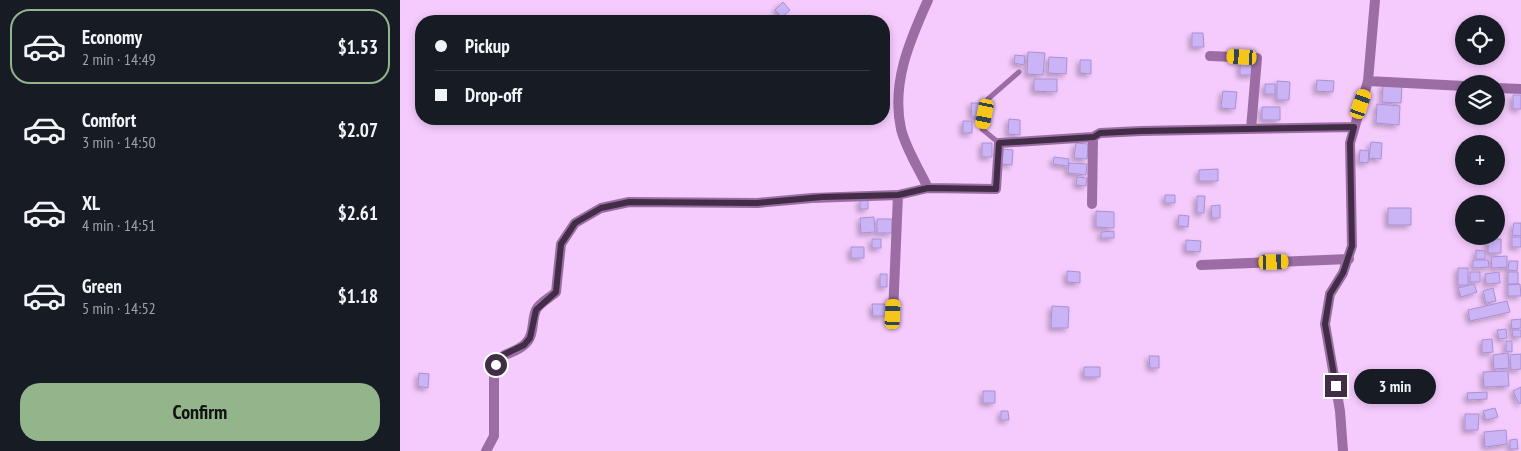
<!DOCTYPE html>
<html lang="en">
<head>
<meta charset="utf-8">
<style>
	:root { --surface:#171b24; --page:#20242c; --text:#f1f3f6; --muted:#9ea1a6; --line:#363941; --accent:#92b58b }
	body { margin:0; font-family:"PT Sans Narrow",sans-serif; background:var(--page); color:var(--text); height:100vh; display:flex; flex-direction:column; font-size:19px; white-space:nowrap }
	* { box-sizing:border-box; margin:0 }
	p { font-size:16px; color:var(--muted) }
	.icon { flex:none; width:28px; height:28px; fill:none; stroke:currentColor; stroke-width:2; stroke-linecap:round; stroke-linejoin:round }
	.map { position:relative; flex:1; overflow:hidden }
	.sheet { display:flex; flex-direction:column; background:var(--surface); width:400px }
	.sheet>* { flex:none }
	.banner { position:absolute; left:15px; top:15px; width:475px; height:110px; border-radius:20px; box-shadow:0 2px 8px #0003; display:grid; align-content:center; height:110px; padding:0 20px; background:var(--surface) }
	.controls { position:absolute; left:1055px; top:15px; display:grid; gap:10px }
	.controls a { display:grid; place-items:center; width:50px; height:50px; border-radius:50%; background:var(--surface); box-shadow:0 2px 8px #0003; font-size:25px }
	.end { position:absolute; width:22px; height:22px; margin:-11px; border:6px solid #422d46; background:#fff; box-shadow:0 0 0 2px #fff }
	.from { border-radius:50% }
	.bubble { position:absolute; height:35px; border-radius:18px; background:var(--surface); box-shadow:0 2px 8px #0003; font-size:16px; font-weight:700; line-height:35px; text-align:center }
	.car { position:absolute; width:15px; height:30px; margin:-15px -8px; border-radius:6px; box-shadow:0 0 4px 1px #0007; background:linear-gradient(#f5c518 24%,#345 0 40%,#f5c518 0 76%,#345 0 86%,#f5c518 0) }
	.banner b { display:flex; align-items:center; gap:18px; height:48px; font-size:19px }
	.banner b+b { border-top:1px solid var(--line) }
	.banner i { width:12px; height:12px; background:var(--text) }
	ul { padding:9px 0 0; list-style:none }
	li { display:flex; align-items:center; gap:15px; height:75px; margin:0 10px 8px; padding:0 10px; border:2px solid transparent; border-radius:20px }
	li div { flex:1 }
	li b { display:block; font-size:19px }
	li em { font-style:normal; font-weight:700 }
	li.selected { border-color:var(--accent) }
	li>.icon { width:45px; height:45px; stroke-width:1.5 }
	.primary-button { display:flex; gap:10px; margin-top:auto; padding:10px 20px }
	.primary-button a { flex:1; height:58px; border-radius:20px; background:var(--accent); color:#111; font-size:20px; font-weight:700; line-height:58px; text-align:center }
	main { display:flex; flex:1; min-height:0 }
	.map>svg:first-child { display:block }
</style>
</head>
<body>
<main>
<section class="sheet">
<ul>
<li class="selected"><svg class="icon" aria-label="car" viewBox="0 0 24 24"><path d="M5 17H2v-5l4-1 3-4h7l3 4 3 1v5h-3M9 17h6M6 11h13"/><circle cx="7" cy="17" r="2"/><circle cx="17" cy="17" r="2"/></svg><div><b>Economy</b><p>2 min · 14:49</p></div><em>$1.53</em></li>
<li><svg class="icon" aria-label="car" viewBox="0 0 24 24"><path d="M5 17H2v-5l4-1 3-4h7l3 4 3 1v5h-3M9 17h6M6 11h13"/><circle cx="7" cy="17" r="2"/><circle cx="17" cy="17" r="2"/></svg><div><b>Comfort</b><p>3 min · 14:50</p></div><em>$2.07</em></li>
<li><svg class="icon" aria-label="car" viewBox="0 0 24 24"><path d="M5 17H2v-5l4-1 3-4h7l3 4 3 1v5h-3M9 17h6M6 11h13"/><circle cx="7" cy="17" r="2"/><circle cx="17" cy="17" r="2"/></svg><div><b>XL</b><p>4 min · 14:51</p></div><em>$2.61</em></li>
<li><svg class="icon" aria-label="car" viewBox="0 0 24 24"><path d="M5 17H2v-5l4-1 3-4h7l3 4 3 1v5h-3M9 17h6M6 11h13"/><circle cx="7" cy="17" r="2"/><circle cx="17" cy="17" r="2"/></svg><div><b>Green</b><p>5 min · 14:52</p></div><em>$1.18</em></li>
</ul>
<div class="primary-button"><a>Confirm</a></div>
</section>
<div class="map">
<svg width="1121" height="451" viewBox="0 0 1121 451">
	<defs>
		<filter id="shadow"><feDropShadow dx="-3" dy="3" stdDeviation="2.5" flood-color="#0004"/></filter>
	</defs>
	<rect width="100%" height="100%" fill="#f5cbfd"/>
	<!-- building -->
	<path fill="#cbb4f5" stroke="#a990d4" filter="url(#shadow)" d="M383,2L390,10L382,17L375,10Z
		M792,33H803L804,47H792Z
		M628,52L645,53L643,75L627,74Z
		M615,55L625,56L624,65L614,63Z
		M649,57L667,58L666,74L648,73Z
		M680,60H691V74L680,73Z
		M840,62L854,63V75H840Z
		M634,79H657V92L634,91Z
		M917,80L934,81L933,92L916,91Z
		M877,81L890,82L889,100H877Z
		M865,84H875V94H865Z
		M983,85H1002L1001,103L982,102Z
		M823,91L837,92L835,109L821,108Z
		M1113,95H1121V109H1113Z
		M571,103H580L581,117H572Z
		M977,104L1000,106L999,125L976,123Z
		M862,107H880V120H862Z
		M609,119L620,120V135L608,134Z
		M563,121H572V133H563Z
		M971,142L982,143L981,159L969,158Z
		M582,143H592V157H582Z
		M676,143L688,144L687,159L674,158Z
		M602,149L613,150L612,165L601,164Z
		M960,150L969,151L968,163L959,162Z
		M654,157L669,159L668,166L653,164Z
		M669,163L687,164L686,175L668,173Z
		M818,169V181H799V170Z
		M677,177L687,178L686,186L676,185Z
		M765,195H775V203H765Z
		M797,196H805L804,213H797Z
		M460,200H468V209H460Z
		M820,205V218H812L811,206Z
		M988,208H1011V225H988Z
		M696,211L714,212V228L696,227Z
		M779,215L789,216L788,227L778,226Z
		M474,217L475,232L461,233L460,218Z
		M477,219H492V233H477Z
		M1114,223H1121V236L1112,235Z
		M714,231V238H701V232Z
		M1112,237H1121V247H1112Z
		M472,239H481V248H472Z
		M1088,239H1101V253H1088Z
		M786,240L801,241L800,252L786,251Z
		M451,247H464V258H451Z
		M1076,250L1085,251V259H1076Z
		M1107,256V267L1092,268L1091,257Z
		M1073,260H1088L1089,267L1073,268Z
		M1109,261H1118L1117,271L1108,270Z
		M1058,268H1068V285H1058Z
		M667,271L680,272V283L667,282Z
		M1070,272H1080V282H1070Z
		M1099,272L1100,283L1086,284L1085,274Z
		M1108,272H1118V284H1108Z
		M480,274H487V287H480Z
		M1074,284L1077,292L1061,297L1058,288Z
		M1120,284L1121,296H1108V285Z
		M1093,288L1096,301L1086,303L1083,291Z
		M1107,301L1110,312L1070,321L1068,310Z
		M472,304H485L486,316H473Z
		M652,306L669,307L668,328H651Z
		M1121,319V328L1112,329L1111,320Z
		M1106,329L1107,338L1099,339L1097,330Z
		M1112,330H1121V337H1113Z
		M1092,339L1093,352L1082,353V340Z
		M1106,341H1112V352L1106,351Z
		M1108,353L1109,368L1094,369L1093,355Z
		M1121,354V369L1111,370L1110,355Z
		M749,356H759V368H750Z
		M684,367H700V377H684Z
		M1108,371L1109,386L1084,387L1083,372Z
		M19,373L29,374L28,388L18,386Z
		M1121,387V403L1119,404L1113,391Z
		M583,391H595V403H583Z
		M1087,392V399L1068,400L1067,393Z
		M1095,408L1098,417L1086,420L1083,411Z
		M601,411H608L609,420H601Z
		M1065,414H1079L1078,430H1065Z
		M1106,430L1107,444L1085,447L1084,432Z
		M1117,439L1118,449H1110V440Z"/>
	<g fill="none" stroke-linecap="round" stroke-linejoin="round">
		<!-- service -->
		<path stroke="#9b6da4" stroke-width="5" d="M599,143L582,129L588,99L619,72"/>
		<!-- minor -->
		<path stroke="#9b6da4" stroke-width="10" d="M810,56L857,58L851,129
			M968,81L1064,86
			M1096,88L1121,89
			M528,188C519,169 506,149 501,129C491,83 510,40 528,0
			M692,204L693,137
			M801,265L949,259
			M493,314L498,195
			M86,451L94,436V374C101,347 110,358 125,344C135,335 131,321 136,310C139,303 150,298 156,292L161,244L175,223L201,208L229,202L357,203L412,198L498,195L528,188L596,189L599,143L693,137L700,133L741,131L954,127
			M943,451L940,411L925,324L930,294L943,273L952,246L950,143L968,81L975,0"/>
	</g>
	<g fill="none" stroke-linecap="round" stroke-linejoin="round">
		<!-- route -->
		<path stroke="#422d46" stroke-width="6" d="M96,365L101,356L124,345L130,338L136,310L156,292L161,244L175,223L201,208L229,202L357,203L422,197L498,195L528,188L596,189L599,143L694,137L700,133L741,131L954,127L950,143L952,246L943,273L930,294L925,324L936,386"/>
	</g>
</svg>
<div class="controls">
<a><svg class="icon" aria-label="locate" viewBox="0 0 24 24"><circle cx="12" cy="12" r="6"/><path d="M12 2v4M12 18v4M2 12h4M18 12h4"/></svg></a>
<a><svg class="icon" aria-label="layers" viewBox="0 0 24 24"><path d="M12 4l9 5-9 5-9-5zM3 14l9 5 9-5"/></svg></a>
<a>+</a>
<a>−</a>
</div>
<i class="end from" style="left:96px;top:365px"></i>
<i class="end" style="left:936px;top:386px"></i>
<div class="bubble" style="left:954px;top:369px;width:82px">3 min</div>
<i class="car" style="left:842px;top:57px;rotate:273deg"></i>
<i class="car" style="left:961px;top:104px;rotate:19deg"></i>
<i class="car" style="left:585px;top:114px;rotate:191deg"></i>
<i class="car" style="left:874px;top:262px;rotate:88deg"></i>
<i class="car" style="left:493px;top:314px;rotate:3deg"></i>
<div class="banner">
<b><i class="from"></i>Pickup</b>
<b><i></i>Drop-off</b>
</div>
</div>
</main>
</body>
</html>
